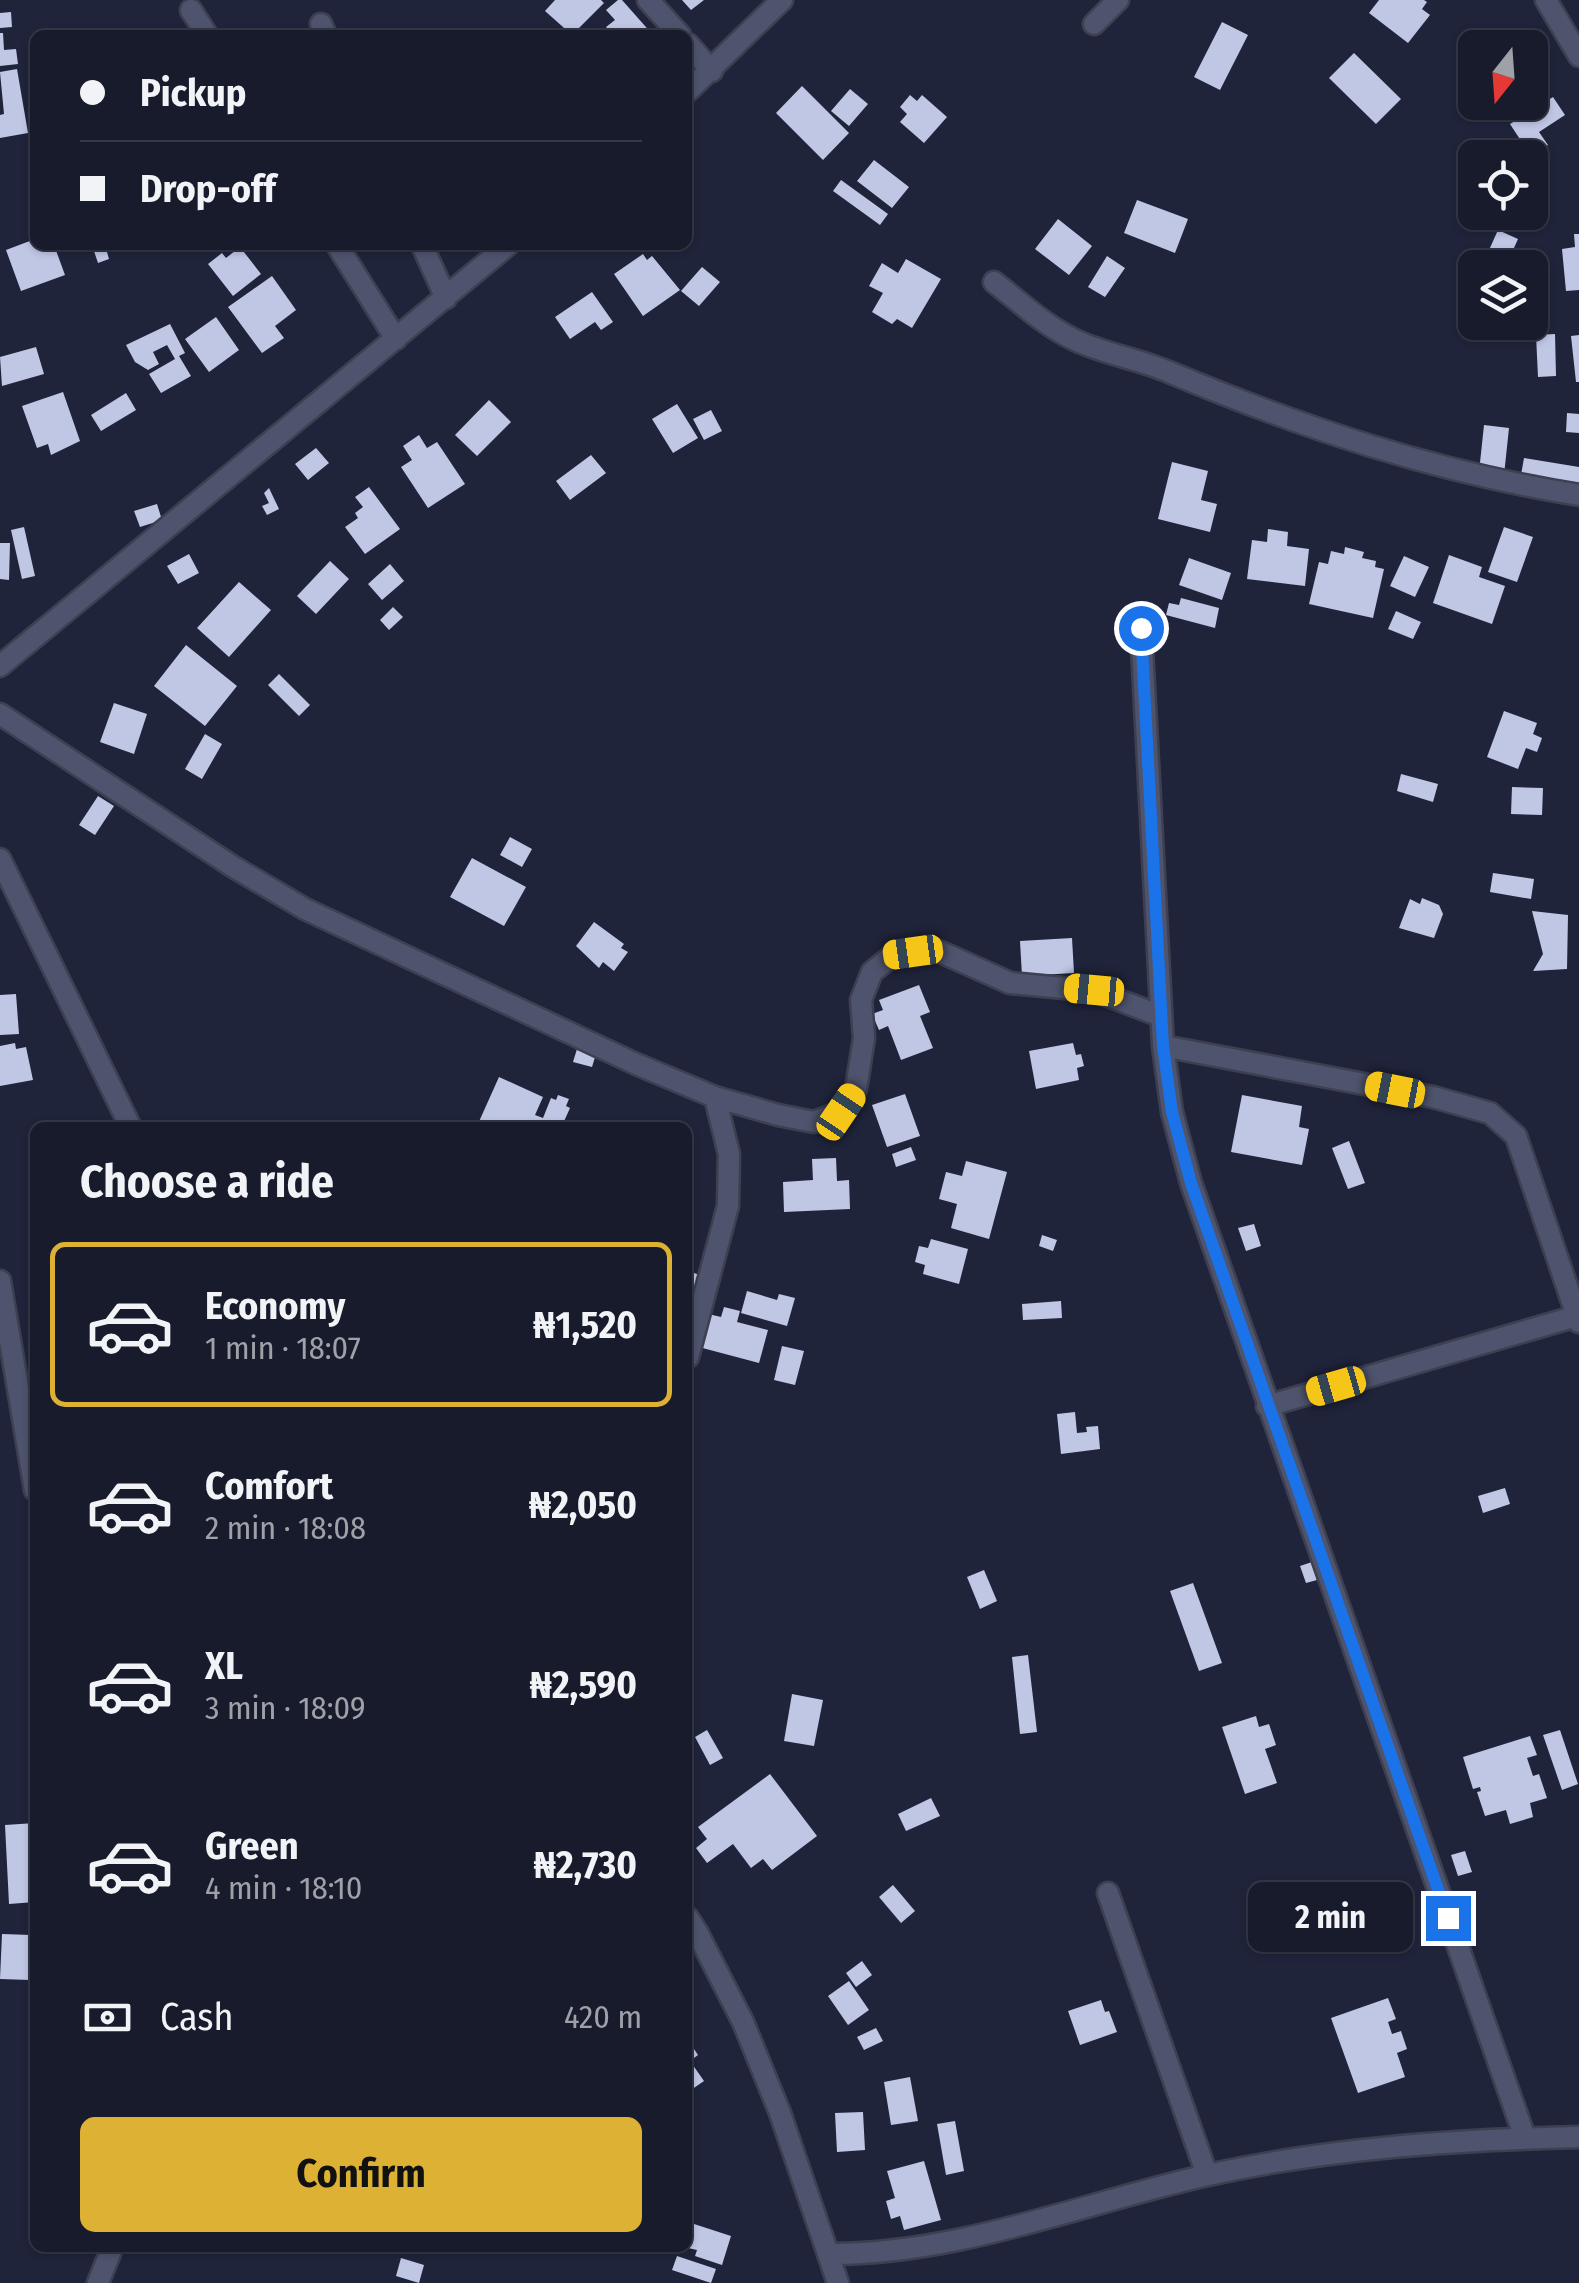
<!DOCTYPE html>
<html lang="en">
<head>
<meta charset="utf-8">
<style>
	:root { --surface:#181b2c; --page:#212434; --text:#f1f3f6; --muted:#9fa1a9; --line:#363948; --accent:#ddb133 }
	body { margin:0; font-family:"Fira Sans Condensed",sans-serif; background:var(--page); color:var(--text); height:100vh; display:flex; flex-direction:column; font-size:38px; white-space:nowrap }
	* { box-sizing:border-box; margin:0 }
	p { font-size:32px; color:var(--muted) }
	.icon { flex:none; width:55px; height:55px; fill:none; stroke:currentColor; stroke-width:2; stroke-linecap:round; stroke-linejoin:round }
	.map { position:relative; flex:1; overflow:hidden }
	.panel { position:absolute; left:30px; top:1122px; width:662px; height:1130px; display:flex; flex-direction:column; background:var(--surface); border-radius:15px; box-shadow:0 2px 8px #0004,0 0 0 2px var(--line) }
	.panel>* { flex:none }
	.top-card { position:absolute; left:30px; top:30px; width:662px; height:220px; border-radius:15px; box-shadow:0 2px 8px #0004,0 0 0 2px var(--line); display:grid; align-content:center; height:220px; padding:0 50px; background:var(--surface) }
	.needle { width:65px; rotate:197deg }
	.controls { position:absolute; left:1458px; top:30px; display:grid; gap:20px }
	.controls a { display:grid; place-items:center; width:90px; height:90px; border-radius:15px; background:var(--surface); box-shadow:0 2px 8px #0004,0 0 0 2px var(--line); font-size:50px }
	.end { position:absolute; width:45px; height:45px; margin:-22px; border:12px solid #1a73e8; background:#fff; box-shadow:0 0 0 5px #fff }
	.from { border-radius:50% }
	.bubble { position:absolute; height:70px; border-radius:15px; background:var(--surface); box-shadow:0 2px 8px #0004,0 0 0 2px var(--line); font-size:32px; font-weight:700; line-height:70px; text-align:center }
	.car { position:absolute; width:30px; height:60px; margin:-30px -15px; border-radius:12px; box-shadow:0 0 8px 2px #0007; background:linear-gradient(#f5c518 24%,#345 0 40%,#f5c518 0 76%,#345 0 86%,#f5c518 0) }
	.top-card b { display:flex; align-items:center; gap:35px; height:95px; font-size:38px }
	.top-card b+b { border-top:2px solid var(--line) }
	.top-card i { width:25px; height:25px; background:var(--text) }
	ul { padding:0; list-style:none }
	li { display:flex; align-items:center; gap:30px; height:165px; margin:0 20px 15px; padding:0 30px; border:5px solid transparent; border-radius:15px }
	li div { flex:1 }
	li b { display:block; font-size:38px }
	li em { font-style:normal; font-weight:700 }
	li.selected { border-color:var(--accent) }
	li>.icon { width:90px; height:90px; stroke-width:1.5 }
	h2 { padding:0 50px; font-size:45px; line-height:120px }
	.pay { display:flex; align-items:center; gap:25px; height:110px; padding:0 50px; font-size:38px }
	.pay p { margin-inline-start:auto }
	.cta { display:flex; gap:20px; margin-top:auto; padding:20px 50px }
	.cta a { flex:1; height:115px; border-radius:15px; background:var(--accent); color:#111; font-size:40px; font-weight:700; line-height:115px; text-align:center }
	.map>svg:first-child { display:block }
</style>
</head>
<body>
<div class="map">
<svg width="1579" height="2283" viewBox="0 0 1579 2283">
	<rect width="100%" height="100%" fill="#20243b"/>
	<!-- building -->
	<path fill="#c0c7e5" d="M555,0H601L604,3L572,35L545,11Z
		M618,0H622L653,35H613L606,27L615,20L606,10Z
		M682,0H704L691,10Z
		M1379,0H1424L1427,2L1422,9L1430,15L1408,43L1369,13Z
		M11,12L12,27L0,28V13Z
		M1222,22L1248,35L1220,90L1194,77Z
		M0,33H3L4,50L16,49L18,64L0,66Z
		M1354,53L1401,99L1376,124L1329,78Z
		M17,69L28,133L0,138V115L4,114L0,72Z
		M802,86L849,133L823,160L776,113Z
		M850,89L868,104L849,126L831,111Z
		M910,95L917,101L922,95L947,117L924,143L900,122L907,114L900,107Z
		M1553,97L1565,115L1539,132L1548,145L1531,156L1510,124Z
		M874,160L909,187L892,208L857,181Z
		M841,180L888,214L880,225L833,191Z
		M1137,200L1188,219L1175,253L1124,233Z
		M1058,219L1092,246L1069,275L1035,249Z
		M1498,230L1518,239L1505,268H1481Z
		M1574,234H1579V290L1566,291L1562,249L1575,247Z
		M35,239V245H54L65,275L21,291L6,250Z
		M92,245H105L109,259L98,263Z
		M240,247L261,274L233,296L208,264L222,253L226,258Z
		M643,254L647,260L652,256L680,290L643,316L614,274Z
		M1107,256L1125,268L1105,297L1088,287Z
		M906,259L941,279L912,328L897,319L892,324L872,312L883,293L869,286L882,263L898,273Z
		M702,267L720,282L699,306L681,291Z
		M272,276L296,310L275,326L284,338L262,353L228,307Z
		M592,292L613,322L601,330L595,322L570,339L555,317Z
		M216,317L239,350L209,372L185,339Z
		M170,324L185,353L179,356L191,376L161,393L149,374L175,359L167,345L153,352L159,364L148,370L135,362L126,345Z
		M1555,334L1556,376L1538,377L1536,335Z
		M1579,335V382H1576L1571,336Z
		M36,347L44,374L2,386L0,357Z
		M63,392L80,441L51,455L48,444L37,448L22,406Z
		M126,393L136,410L101,431L91,415Z
		M489,400L511,422L477,456L455,435Z
		M677,404L698,438L673,453L652,419Z
		M711,410L722,431L704,440L693,419Z
		M1567,413L1579,414V433L1566,432Z
		M1484,425L1509,428L1504,475L1479,472Z
		M419,435L427,448L437,442L465,484L428,508L401,467L412,460L403,446Z
		M316,448L329,463L308,480L295,464Z
		M591,455L606,473L570,500L556,481Z
		M1524,458L1579,467V485L1521,475Z
		M1172,462L1208,471L1201,500L1217,504L1210,532L1158,519Z
		M369,487L400,529L365,554L345,527L358,518L355,513L363,507L355,497Z
		M269,488L279,509L267,515L262,506L269,503L264,493Z
		M157,504L162,520L140,527L134,511Z
		M24,527L35,576L22,579L11,530Z
		M1504,527L1533,537L1517,582L1488,572Z
		M1268,529L1288,532L1287,546L1309,549L1305,586L1247,579L1252,540L1267,542Z
		M0,543H10L9,580L0,579Z
		M1345,547L1364,552L1362,558L1376,561L1375,567L1384,569L1373,618L1309,604L1319,562L1328,564L1331,551L1344,554Z
		M189,554L199,573L178,584L167,566Z
		M1449,555L1482,567L1479,577L1505,586L1492,624L1433,603Z
		M1404,556L1429,567L1415,597L1390,586Z
		M1189,558L1231,573L1222,600L1179,585Z
		M330,561L349,579L316,614L297,596Z
		M390,564L404,581L382,600L368,584Z
		M239,582L271,610L229,657L197,628Z
		M1181,598L1219,608L1215,628L1166,615L1169,603L1179,605Z
		M393,607L403,617L389,630L380,620Z
		M1396,611L1421,622L1413,639L1388,629Z
		M186,645L237,686L205,726L154,686Z
		M279,674L310,705L299,716L268,685Z
		M114,703L147,714L134,754L100,742Z
		M1504,711L1537,723L1533,734L1542,738L1537,752L1526,748L1518,769L1487,757Z
		M205,734L222,744L202,779L185,769Z
		M1401,774L1438,784L1433,802L1397,791Z
		M1512,787L1543,788L1542,815L1511,814Z
		M98,796L114,806L95,835L79,825Z
		M510,837L532,849L522,867L500,855Z
		M472,858L526,887L504,926L450,897Z
		M1493,873L1534,879L1531,899L1490,892Z
		M1422,898L1439,905L1443,914L1434,938L1399,928L1410,899L1420,904Z
		M1532,911L1568,915L1567,969L1533,971L1543,954Z
		M594,922L624,944L621,948L628,952L614,971L603,962L599,968L576,946Z
		M1072,938L1074,973L1022,976L1020,941Z
		M919,985L930,1012L920,1016L933,1048L901,1060L888,1026L879,1030L872,1014L883,1010L879,1000Z
		M16,994L19,1034L0,1035V995Z
		M15,1043L16,1049L26,1047L33,1080L0,1086V1046Z
		M1073,1043L1076,1055L1081,1054L1084,1066L1077,1068L1079,1080L1036,1089L1029,1051Z
		M577,1049L596,1054L592,1067L573,1062Z
		M499,1077L543,1097L535,1115L543,1118L551,1098L556,1100L558,1095L569,1099L566,1106L570,1108L561,1128L477,1126Z
		M905,1094L920,1136L887,1147L872,1105Z
		M1242,1095L1302,1106L1299,1127L1309,1129L1302,1165L1231,1152Z
		M1349,1141L1365,1183L1348,1189L1332,1148Z
		M911,1147L916,1160L896,1167L892,1154Z
		M836,1158L837,1181L849,1180L850,1209L784,1212L783,1182L813,1180L812,1159Z
		M966,1161L1007,1172L989,1239L951,1228L957,1204L939,1199L946,1172L962,1176Z
		M1254,1224L1261,1246L1246,1251L1238,1228Z
		M1042,1235L1057,1240L1053,1251L1039,1246Z
		M931,1239L968,1249L959,1284L923,1274L925,1265L915,1262L919,1246L928,1248Z
		M688,1271L703,1276L698,1294L688,1291Z
		M747,1291L777,1300L779,1294L795,1298L787,1326L741,1313Z
		M1061,1301L1062,1318L1023,1320L1022,1304Z
		M724,1307L740,1311L737,1322L768,1330L759,1363L695,1346L704,1313L721,1317Z
		M782,1346L804,1351L795,1385L774,1380Z
		M1075,1412L1077,1433L1087,1432L1086,1427L1098,1426L1100,1449L1061,1454L1057,1414Z
		M1505,1488L1510,1504L1483,1513L1478,1496Z
		M1312,1562L1317,1580L1306,1583L1300,1566Z
		M984,1570L997,1601L980,1609L967,1577Z
		M1193,1583L1222,1663L1199,1671L1170,1591Z
		M1028,1655L1037,1732L1020,1734L1012,1657Z
		M792,1694L823,1700L814,1746L784,1741Z
		M1256,1716L1259,1727L1269,1724L1276,1745L1265,1749L1277,1783L1245,1794L1222,1727Z
		M707,1730L723,1758L710,1765L695,1737Z
		M1560,1730L1578,1784L1562,1790L1543,1735Z
		M1530,1736L1537,1755L1527,1758L1533,1776L1539,1774L1547,1798L1530,1803L1533,1817L1510,1824L1506,1810L1485,1816L1477,1792L1481,1791L1480,1787L1473,1789L1463,1757Z
		M770,1774L817,1836L772,1870L763,1859L751,1868L733,1844L707,1863L696,1848L707,1839L698,1827Z
		M931,1798L940,1816L906,1831L898,1814Z
		M35,1823V1902L9,1904L5,1825Z
		M1465,1851L1472,1872L1458,1876L1451,1855Z
		M893,1885L915,1911L901,1923L879,1897Z
		M2,1934L31,1935V1953H35V1966H31L30,1980L0,1979Z
		M862,1961L872,1975L856,1987L846,1973Z
		M849,1981L869,2010L848,2025L828,1996Z
		M1388,1998L1396,2019L1388,2022L1392,2034L1401,2031L1407,2049L1397,2053L1405,2077L1358,2093L1331,2018Z
		M1101,2000L1105,2012L1109,2011L1117,2032L1080,2045L1068,2011Z
		M876,2028L883,2041L864,2050L857,2037Z
		M692,2046L698,2055L690,2061L704,2081L688,2092V2049Z
		M910,2077L918,2121L891,2125L884,2082Z
		M863,2112L865,2150L837,2152L835,2113Z
		M955,2121L964,2171L946,2175L937,2124Z
		M924,2161L941,2220L904,2230L900,2216L891,2219L886,2201L895,2198L887,2171Z
		M694,2224L731,2236L722,2265L695,2256L697,2250L688,2248Z
		M677,2256L716,2269L711,2283L672,2270Z
		M401,2258L424,2265L419,2283L396,2276Z"/>
	<g fill="none" stroke-linecap="round" stroke-linejoin="round">
		<defs>
			<path id="street" d="M648,0L680,35
				M1546,0L1579,56
				M191,10L207,35
				M321,24L326,35
				M1094,24L1118,0
				M688,44L712,71
				M688,91L782,0
				M337,245L396,339
				M422,245L446,298
				M994,282C1020,302 1045,326 1075,340C1104,354 1139,359 1169,372C1303,428 1436,472 1579,495
				M1141,629L1163,1046L1172,1112L1191,1183L1525,2138
				M0,666L508,245
				M0,714L232,866L305,909L636,1064L715,1097L778,1115L814,1122L841,1112L856,1089L864,1038L861,1000L872,972L893,955L934,949L1010,983L1095,991L1161,1016
				M0,859L131,1128
				M1163,1046L1433,1097L1490,1113L1516,1136L1579,1322
				M0,1281L35,1490
				M688,1357L728,1206L729,1154L715,1097
				M1267,1406L1577,1316
				M1108,1893L1207,2175
				M688,1918L697,1932L743,2022L780,2113L838,2283
				M828,2254C958,2255 1082,2203 1208,2175C1331,2148 1453,2140 1579,2137
				M98,2283L112,2248"/>
		</defs>
		<!-- street casing -->
		<use href="#street" stroke="#3d4051" stroke-width="25"/>
		<!-- street -->
		<use href="#street" stroke="#4f546e" stroke-width="20"/>
	</g>
	<g fill="none" stroke-linecap="round" stroke-linejoin="round">
		<!-- route -->
		<path stroke="#1a73e8" stroke-width="12" d="M1141,628L1163,1046L1172,1112L1191,1183L1448,1918"/>
	</g>
</svg>
<div class="controls">
<a><svg class="needle" viewBox="-14 -14 28 28"><path d="M0-13l5 13h-10z" fill="#e53935"/><path d="M0 13l5-13h-10z" fill="#9fa1a9"/></svg></a>
<a><svg class="icon" aria-label="locate" viewBox="0 0 24 24"><circle cx="12" cy="12" r="6"/><path d="M12 2v4M12 18v4M2 12h4M18 12h4"/></svg></a>
<a><svg class="icon" aria-label="layers" viewBox="0 0 24 24"><path d="M12 4l9 5-9 5-9-5zM3 14l9 5 9-5"/></svg></a>
</div>
<i class="end from" style="left:1141px;top:628px"></i>
<i class="end" style="left:1448px;top:1918px"></i>
<div class="bubble" style="left:1248px;top:1882px;width:165px">2 min</div>
<i class="car" style="left:913px;top:952px;rotate:262deg"></i>
<i class="car" style="left:1094px;top:990px;rotate:275deg"></i>
<i class="car" style="left:1395px;top:1090px;rotate:281deg"></i>
<i class="car" style="left:841px;top:1112px;rotate:34deg"></i>
<i class="car" style="left:1336px;top:1386px;rotate:254deg"></i>
<div class="top-card">
<b><i class="from"></i>Pickup</b>
<b><i></i>Drop-off</b>
</div>
<section class="panel">
<h2>Choose a ride</h2>
<ul>
<li class="selected"><svg class="icon" aria-label="car" viewBox="0 0 24 24"><path d="M5 17H2v-5l4-1 3-4h7l3 4 3 1v5h-3M9 17h6M6 11h13"/><circle cx="7" cy="17" r="2"/><circle cx="17" cy="17" r="2"/></svg><div><b>Economy</b><p>1 min · 18:07</p></div><em>₦1,520</em></li>
<li><svg class="icon" aria-label="car" viewBox="0 0 24 24"><path d="M5 17H2v-5l4-1 3-4h7l3 4 3 1v5h-3M9 17h6M6 11h13"/><circle cx="7" cy="17" r="2"/><circle cx="17" cy="17" r="2"/></svg><div><b>Comfort</b><p>2 min · 18:08</p></div><em>₦2,050</em></li>
<li><svg class="icon" aria-label="car" viewBox="0 0 24 24"><path d="M5 17H2v-5l4-1 3-4h7l3 4 3 1v5h-3M9 17h6M6 11h13"/><circle cx="7" cy="17" r="2"/><circle cx="17" cy="17" r="2"/></svg><div><b>XL</b><p>3 min · 18:09</p></div><em>₦2,590</em></li>
<li><svg class="icon" aria-label="car" viewBox="0 0 24 24"><path d="M5 17H2v-5l4-1 3-4h7l3 4 3 1v5h-3M9 17h6M6 11h13"/><circle cx="7" cy="17" r="2"/><circle cx="17" cy="17" r="2"/></svg><div><b>Green</b><p>4 min · 18:10</p></div><em>₦2,730</em></li>
</ul>
<div class="pay"><svg class="icon" aria-label="cash" viewBox="0 0 24 24"><path d="M3 7h18v10H3z"/><circle cx="12" cy="12" r="2"/></svg>Cash<p>420 m</p></div>
<div class="cta"><a>Confirm</a></div>
</section>
</div>
</body>
</html>
